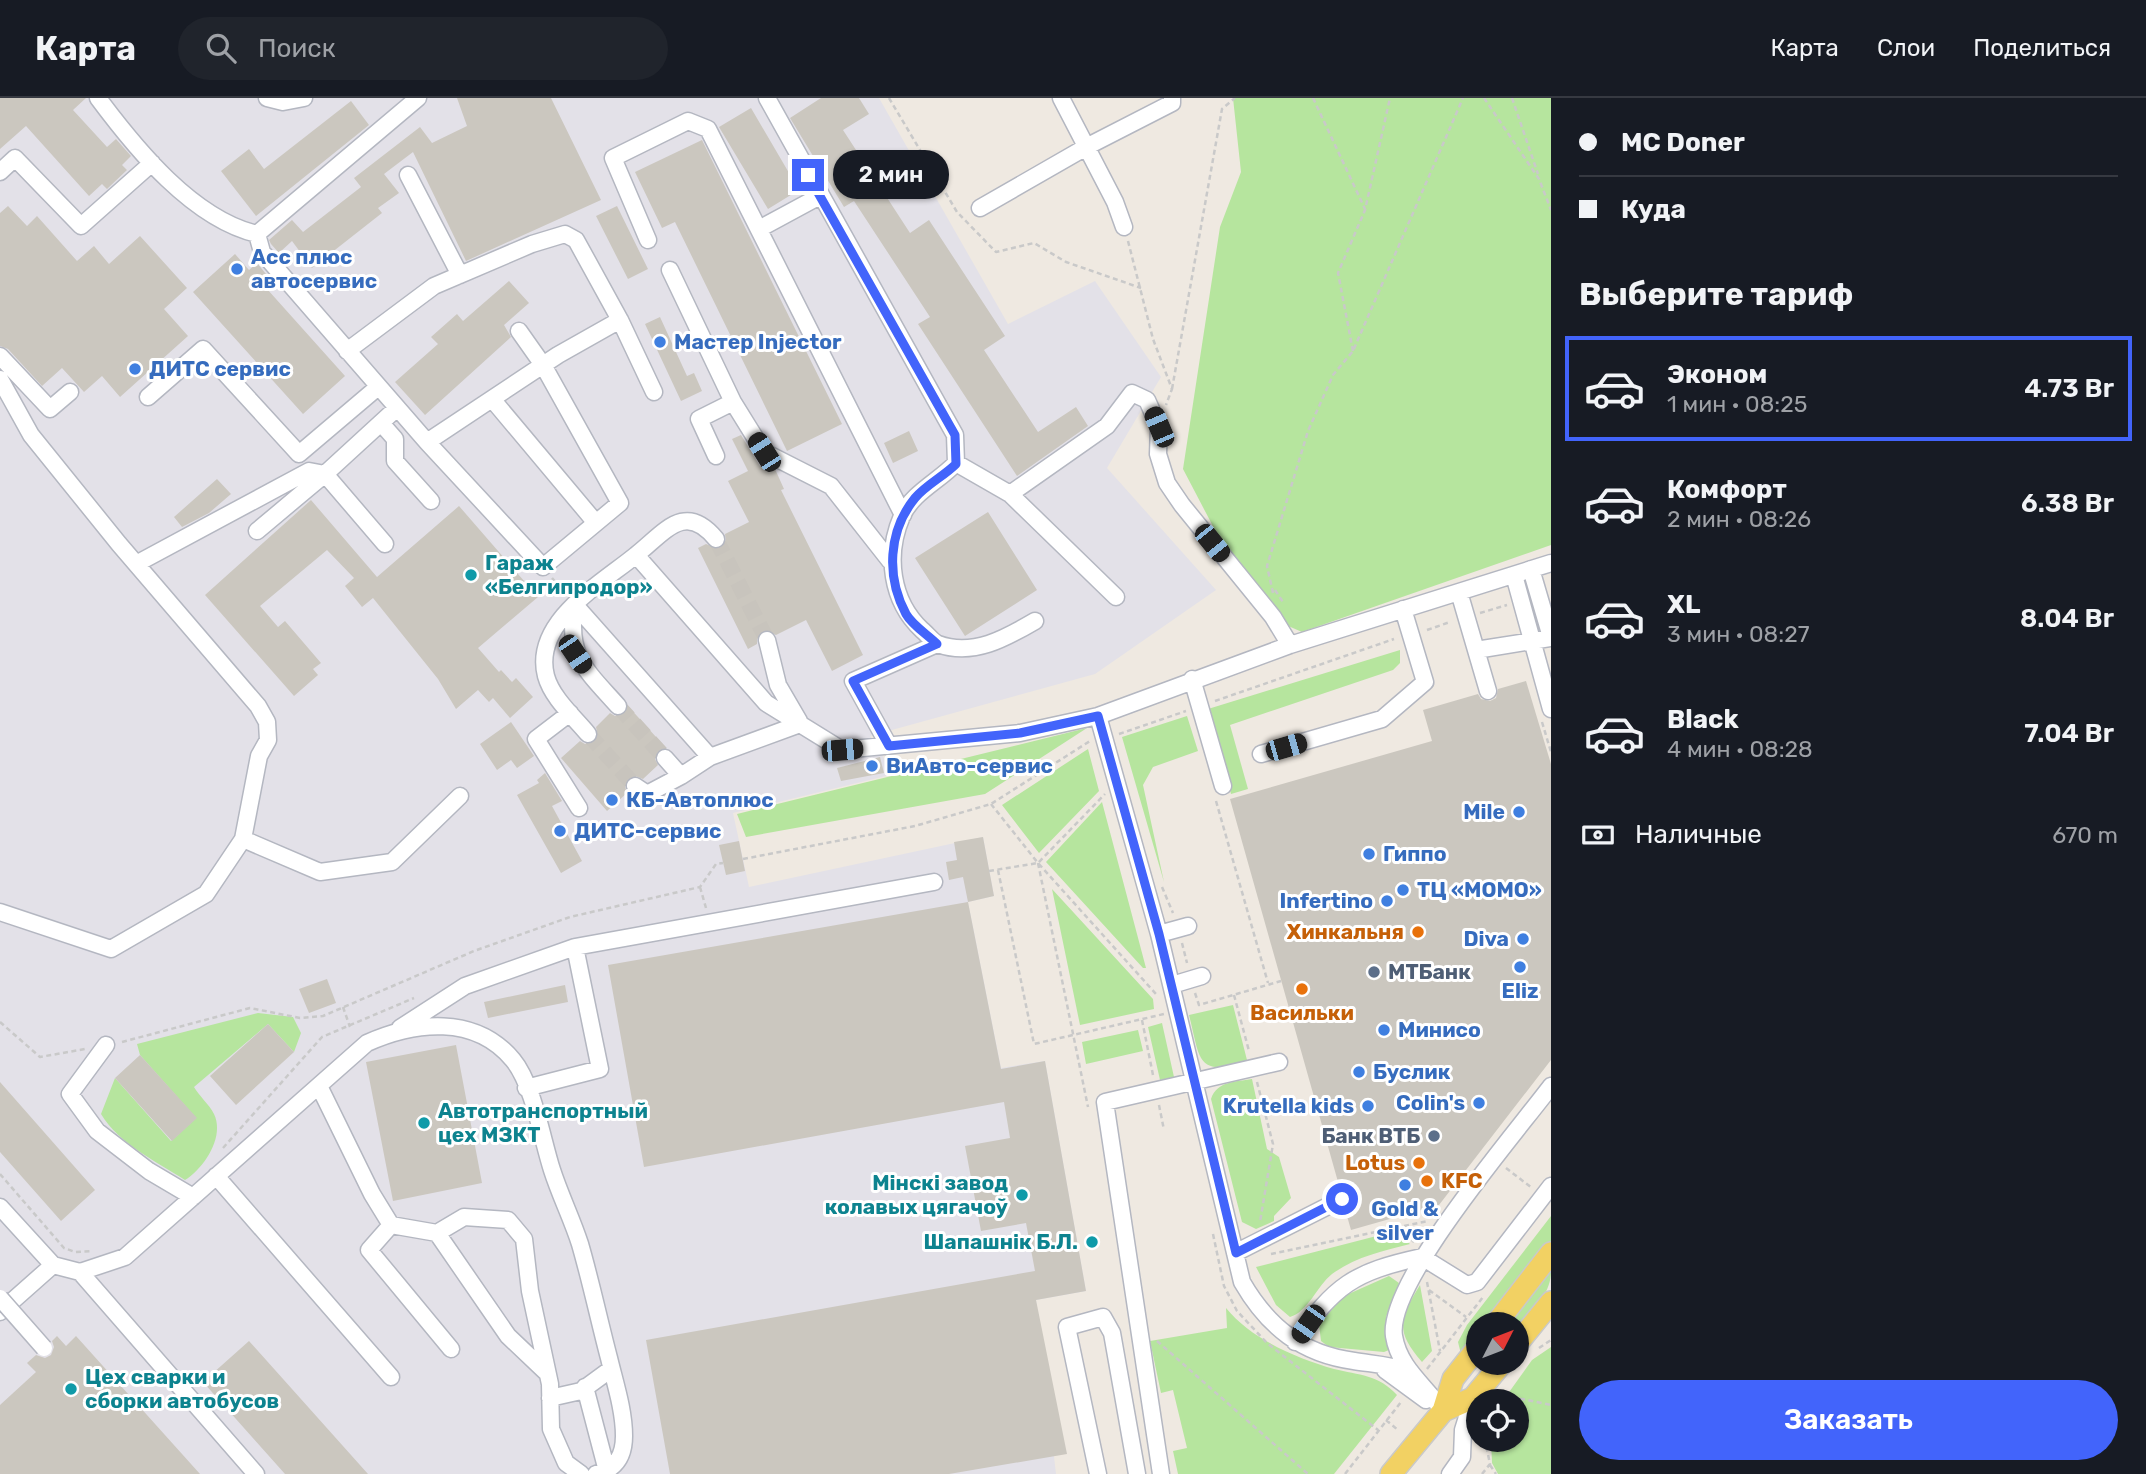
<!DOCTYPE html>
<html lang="ru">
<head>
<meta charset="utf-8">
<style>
	:root { --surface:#171b24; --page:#20242c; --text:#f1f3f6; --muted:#9ea1a6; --line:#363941; --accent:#4264fb }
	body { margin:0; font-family:Rubik,sans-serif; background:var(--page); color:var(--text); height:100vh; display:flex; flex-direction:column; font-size:26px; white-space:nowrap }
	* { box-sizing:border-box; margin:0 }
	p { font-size:23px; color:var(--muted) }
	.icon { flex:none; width:38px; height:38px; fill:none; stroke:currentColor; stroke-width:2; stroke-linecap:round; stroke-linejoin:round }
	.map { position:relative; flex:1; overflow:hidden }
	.details { display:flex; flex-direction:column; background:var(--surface); width:595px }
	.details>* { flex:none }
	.hud { display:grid; align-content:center; height:154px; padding:0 28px; background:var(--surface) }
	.needle { width:46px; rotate:48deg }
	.controls { position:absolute; left:1466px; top:1214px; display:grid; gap:14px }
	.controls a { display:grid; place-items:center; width:63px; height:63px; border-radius:50%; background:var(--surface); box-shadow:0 2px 5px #0004; font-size:35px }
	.end { position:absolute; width:32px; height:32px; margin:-16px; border:9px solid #4264fb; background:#fff; box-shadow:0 0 0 4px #fff }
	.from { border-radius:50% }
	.bubble { position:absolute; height:49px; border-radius:24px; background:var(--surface); box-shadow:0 2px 5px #0004; font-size:23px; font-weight:600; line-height:49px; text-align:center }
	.car { position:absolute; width:21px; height:42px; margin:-21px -10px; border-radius:9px; box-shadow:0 0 5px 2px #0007; background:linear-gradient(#222 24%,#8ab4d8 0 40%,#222 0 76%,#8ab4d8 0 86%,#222 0) }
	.hud b { display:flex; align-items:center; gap:24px; height:66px; font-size:26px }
	.hud b+b { border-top:2px solid var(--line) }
	.hud i { width:18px; height:18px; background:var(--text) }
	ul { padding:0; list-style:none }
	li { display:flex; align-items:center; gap:21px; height:105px; margin:0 14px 10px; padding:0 14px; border:4px solid transparent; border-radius:0px }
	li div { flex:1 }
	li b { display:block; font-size:26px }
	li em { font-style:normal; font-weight:600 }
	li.active { border-color:var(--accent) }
	li>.icon { width:63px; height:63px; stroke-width:1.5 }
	h2 { padding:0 28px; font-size:32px; line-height:84px }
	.pay { display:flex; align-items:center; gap:18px; height:77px; padding:0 28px; font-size:26px }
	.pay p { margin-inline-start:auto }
	.action { display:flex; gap:14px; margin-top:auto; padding:14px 28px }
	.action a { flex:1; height:80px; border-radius:42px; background:var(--accent); color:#fff; font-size:28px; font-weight:600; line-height:80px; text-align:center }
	header { display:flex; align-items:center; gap:42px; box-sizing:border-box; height:98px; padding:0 35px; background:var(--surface); border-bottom:2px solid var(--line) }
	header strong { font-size:33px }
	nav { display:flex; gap:38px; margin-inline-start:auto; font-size:24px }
	.search { width:490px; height:63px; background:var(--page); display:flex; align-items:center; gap:18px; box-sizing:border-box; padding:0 24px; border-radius:38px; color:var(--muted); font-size:26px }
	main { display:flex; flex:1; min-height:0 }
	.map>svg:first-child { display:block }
</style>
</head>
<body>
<header>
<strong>Карта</strong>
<div class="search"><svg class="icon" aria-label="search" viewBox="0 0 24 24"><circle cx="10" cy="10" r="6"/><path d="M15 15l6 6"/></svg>Поиск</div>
<nav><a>Карта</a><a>Слои</a><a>Поделиться</a></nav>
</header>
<main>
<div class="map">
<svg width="1551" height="1376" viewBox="0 0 1551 1376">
	<rect width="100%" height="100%" fill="#efe9e1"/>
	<!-- industrial -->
	<path fill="#e3e1e8" d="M0,0H879L1008,226L1095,183L1161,279L1107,370L1216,492L1095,576L870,638L894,676L733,715L749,789L983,739L994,798L968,804L1001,970L1045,963L1086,1193L1036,1202L1056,1376H0Z"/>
	<!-- green -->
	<path fill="#b6e59e" d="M1233,0H1551V447L1302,534L1286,527L1228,457L1183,371L1220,129L1241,74Z
		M1400,552V565L1393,572L1230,627L1248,691L1231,696L1208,611Z
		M1187,618L1198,653L1153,669L1143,687L1164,784L1122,639Z
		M1087,630L985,696L746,739L737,716Z
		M1088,651L1099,693L1039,755L1002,707Z
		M1102,704L1146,870H1143L1046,764Z
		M1052,791L1153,901L1154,911L1080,927Z
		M1233,907L1248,966C1195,977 1201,963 1189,917Z
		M258,915L293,919L301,935L294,954L268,926L194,989C199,998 209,1006 214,1016C225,1039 204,1070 185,1082C157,1064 119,1046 101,1016L115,980L171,1043L196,1020L140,957L137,946Z
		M1162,925L1174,979L1160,982L1148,929Z
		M1138,932L1143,953L1086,966L1082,944Z
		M1252,981L1267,1051L1279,1059L1291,1100L1274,1118V1123L1256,1131L1242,1124L1211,1001C1217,983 1235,984 1252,981Z
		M1551,1118V1146L1485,1227H1479V1235L1461,1256L1458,1244L1467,1227Z
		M1396,1133L1410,1146C1383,1153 1355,1159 1332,1176C1317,1188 1308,1214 1290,1219L1276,1207L1256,1169Z
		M1551,1173C1551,1197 1532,1213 1517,1231V1227H1509Z
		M1389,1178L1399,1185L1386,1219L1389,1252L1384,1254L1329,1249L1321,1243L1319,1226L1344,1198Z
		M1420,1187L1432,1253L1422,1264C1395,1233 1399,1221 1420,1187Z
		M1226,1210C1251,1241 1296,1260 1334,1271C1359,1277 1379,1277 1397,1297L1334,1376H1178L1173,1353L1187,1350L1173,1292L1161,1295L1150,1243L1227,1230Z
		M1551,1249V1376H1498L1492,1365L1491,1342H1517V1304H1502L1532,1262Z"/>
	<!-- building -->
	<path fill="#cbc7bf" d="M0,0H86L73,12L107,49L116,41L131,58L122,67L127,72L107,91L102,86L89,98L26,28L0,51Z
		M457,0H551L601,102L466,163L413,54L384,76L399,95L378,110L382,115L312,170L292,143L279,155L271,146L269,142L292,122L303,134L361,89L354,80L420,29L432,45L467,28Z
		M821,0H859L869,16L843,32L910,135L929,122L1005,238L984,252L1038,334L1076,309L1088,328L1017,378L918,226L930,219L854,103L844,109L790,20Z
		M351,3L369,27L256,118L221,73L249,51L264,71Z
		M751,10L799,92L768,111L719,29Z
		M702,42L842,326L787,353L675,124L662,130L635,74Z
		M8,108L27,128L37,118L77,163L94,148L109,166L140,138L187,190L164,211L188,238L120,299L102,278L84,294L62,270L42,288L8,251L0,248V115Z
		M617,108L648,171L628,181L596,118Z
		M235,156L249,172L257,165L266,176L259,182L345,278L303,316L193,194Z
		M509,183L529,205L504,227L511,239L425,317L395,284L438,246L431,239L457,216L463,223Z
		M660,219L687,278L694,275L702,293L681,303L645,226Z
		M909,333L918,353L893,365L884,345Z
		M741,337L760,368L764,366L775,371L784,391L781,392L863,557L832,573L806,522L776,537L764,532L757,538V546L748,551L698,450L706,446L719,451L726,444L725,436L749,424L728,383L748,373L732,341Z
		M217,381L231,396L209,415L182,429L174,419Z
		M311,402L377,479L459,408L538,499L478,550L499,574L501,572L512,584L516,580L533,599L510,620L493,600L489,604L478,592L456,611L438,581L373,500L362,509L345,488L354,480L327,452L260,508L278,529L285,523L321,565L313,571L318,577L294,598L205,497Z
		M988,414L1037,492L965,538L915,460Z
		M1526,583L1551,666V962L1439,1107L1351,1132L1345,1111L1351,1106L1352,1097L1347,1092L1340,1091L1230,701L1432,643L1423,612L1478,596L1481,601L1490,603L1496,600L1498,591Z
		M628,608L666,650L658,653L655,661L658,667L643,681L635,678L627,682L625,688L627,695L607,713L561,660L580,643L585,646L594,644L598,639L596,629L610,615L615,618L624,616Z
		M511,624L534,658L517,670L511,662L497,672L480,646Z
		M880,659L884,675L841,683L837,670Z
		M545,675L562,703L552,708L582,763L561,775L517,697L539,685L537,682Z
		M983,739L994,798L968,804L963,779L949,782L946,764L957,762L954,744Z
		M739,743L745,773L726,777L719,747Z
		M968,804L1001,971L1045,963L1086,1193L1036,1202L1067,1356L949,1376H670L646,1242L1035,1173L1026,1125L981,1133L965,1048L1010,1040L1004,1004L644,1069L608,867Z
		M327,881L336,905L309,915L299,891Z
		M565,887L568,904L488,920L484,904Z
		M268,926L294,954L236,1007L210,978Z
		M456,947L482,1085L393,1103L366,964Z
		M140,957L197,1020L172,1043L115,980Z
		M0,984L95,1092L61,1123L0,1054Z
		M57,1238L66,1248L76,1238L200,1376H0V1307L36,1274L27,1265L36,1257L45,1260L51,1257L54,1249L52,1243Z
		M249,1243L368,1376H285L203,1284Z"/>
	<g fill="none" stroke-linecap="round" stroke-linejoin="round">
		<!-- minor-tunnel -->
		<path stroke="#c8c4bd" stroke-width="16" stroke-dasharray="16 8" stroke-linecap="butt" d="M716,441L767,542
			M618,608L665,660
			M588,636L635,688"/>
		<defs>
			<path id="minor" d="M98,0C136,51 193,121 257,136
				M267,0L283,4L304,0
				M767,0L955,337L956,365C939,383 912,395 902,418C885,457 891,503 922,532C927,536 933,544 938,546C973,559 1006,540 1035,523
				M1061,0L1115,104L1124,129
				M0,74L15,60L81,128L152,65
				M408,77L460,177
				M980,110L1088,48L1172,5V0
				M759,131L820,98
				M257,136L262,154L427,344L558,257L620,222L654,294
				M257,136L418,0
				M648,142L613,60L688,23L708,31L903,417
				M670,172L733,304L764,354L831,388L890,463
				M347,253L434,188L532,146L565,136L576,142L620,222
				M0,258L50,311L70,294
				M0,281L31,337L119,446L258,608L267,624L268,642L259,658L243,741L206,796L111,851L0,814
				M148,299L203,251L299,356L378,289
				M492,301L596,425
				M381,325L395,341V363L431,403
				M427,344L543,469L620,405L543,267L519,233
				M716,358L699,321L733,304
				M956,365L1010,396L1107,328L1132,295L1147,302L1159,329L1158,356L1167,385L1182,407L1273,519L1290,547
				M1010,396L1116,499
				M257,433L325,376
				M385,446L325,376L397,310
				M636,457C665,434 685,403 716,441
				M136,466L309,373L325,376
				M1531,471L1551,539
				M1514,477L1551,611
				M1459,494L1488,593
				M575,507L710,659
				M575,507C566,558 587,573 618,608
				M767,542L778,587L799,623
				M1476,552L1551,540
				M1192,581L1223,688
				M570,615L536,641L579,710
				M1098,618L1159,836L1242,1184C1268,1229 1302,1256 1354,1263C1373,1266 1391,1267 1408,1273
				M588,636C574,619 552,600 546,578C532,524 602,485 636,457L766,605L842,652L1020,635L1098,618L1290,547L1551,465
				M889,648L853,583L937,546
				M1261,656L1382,621L1425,584L1403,511
				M665,660L681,678L710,659L800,626
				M635,688L647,696L681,678
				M243,741L320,774L392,764L460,698
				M1159,836L1188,828
				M1172,887L1202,878
				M400,930L465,888L575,849
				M106,947L70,996L97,1033L149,1073L193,1099
				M319,988L372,1096L391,1127L437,1135
				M526,990L600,971L575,849L934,784
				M216,1078L391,1279
				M0,1109L53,1167L0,1214
				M391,1127L369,1152L451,1251
				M1235,1155L1342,1101
				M53,1167L80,1174L125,1159L367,945C414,924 475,916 513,962C533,986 542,1041 552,1072C560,1097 572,1121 580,1146C591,1184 599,1222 609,1260C615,1285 624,1312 624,1338C624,1358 616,1371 596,1376
				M80,1174L256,1376
				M1295,1244C1335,1187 1353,1174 1422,1159L1467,1187L1477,1184L1551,1088
				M1385,1272L1426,1302
				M547,1275L508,1238L437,1135L464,1119L508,1122L524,1141L530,1193L550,1286L551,1331L566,1365L581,1376
				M585,1289L607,1373
				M550,1300L581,1293L611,1271
				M1443,1313C1426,1288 1399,1270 1394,1238C1386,1185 1515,1036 1551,988
				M1098,1376L1067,1229L1103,1219L1112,1235L1137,1376
				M1161,1376L1105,1004L1279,964
				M1450,1376L1462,1359L1463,1332L1473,1300"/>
			<path id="major" d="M1495,1227L1551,1155
				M1517,1246L1551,1204
				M1443,1313L1473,1300L1502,1265
				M1391,1376L1443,1313L1453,1281L1479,1248"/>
		</defs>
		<!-- minor casing -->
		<use href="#minor" stroke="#b4b7c1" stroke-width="19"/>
		<!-- major casing -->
		<use href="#major" stroke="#c9c9c9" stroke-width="24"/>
		<!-- path -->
		<path stroke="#c9c9c9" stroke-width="2.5" stroke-dasharray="5 3.5" stroke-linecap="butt" d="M889,0L957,114L996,154L1034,145L1066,164L1141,190
			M1313,0L1365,111
			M1484,0L1539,81L1551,112
			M1512,0L1538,76
			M1128,143L1153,241L1172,291L1166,307
			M1353,253L1338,175L1365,112L1390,0
			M1172,291L1222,11L1235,0
			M552,480L564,494
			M1275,492L1283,504
			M1273,495L1267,468L1308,333L1333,277L1353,253L1463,0
			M1480,515L1507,507
			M1427,532L1450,524
			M1215,603L1394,541
			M1542,624L1551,654
			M1119,636L1186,613
			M1216,703L1268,885
			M991,706L1038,765L1156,896
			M743,761L915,728L991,706L1090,643
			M1038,765L1088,1009
			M998,772L1034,946L1164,916
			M989,773L1038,765L1105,696
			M700,789L706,810
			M1162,789L1173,815
			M1182,845L1187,865
			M1195,895L1199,907L1281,883
			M1234,897L1249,953
			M343,909L350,929
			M1142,922L1153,977
			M0,924L40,959L85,951
			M122,944L250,910L300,920L323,918L474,853L570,819L700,789L716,766L723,765
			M1257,984L1273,1046L1260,1124
			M1159,1007L1164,1032
			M223,1050L322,939L414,900
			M1506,1070L1532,1090
			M0,1076L64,1150L75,1154L92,1153
			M1399,1129L1414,1144
			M1213,1136L1224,1188L1237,1213L1267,1245L1378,1332
			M1271,1156L1428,1123
			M1427,1184L1440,1253
			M1429,1192L1466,1219
			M1157,1243L1308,1376
			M1539,1250L1551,1242
			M1427,1271L1483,1199
			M1505,1293L1517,1300L1551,1307
			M1386,1322L1398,1332
			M1490,1367L1496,1376
			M1345,1376L1401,1304
			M1482,1376L1490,1366L1485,1342"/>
		<!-- minor -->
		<use href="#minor" stroke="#fff" stroke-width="16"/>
		<!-- major -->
		<use href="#major" stroke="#f2d163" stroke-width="21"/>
		<defs>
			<path id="minor-bridge" d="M0,1200L44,1250"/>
		</defs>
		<!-- minor-bridge casing -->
		<use href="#minor-bridge" stroke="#b4b7c1" stroke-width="19" stroke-linecap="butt"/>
		<!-- minor-bridge -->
		<use href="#minor-bridge" stroke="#fff" stroke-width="16"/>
	</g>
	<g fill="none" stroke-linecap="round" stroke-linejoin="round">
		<!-- route -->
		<path stroke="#4264fb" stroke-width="9" d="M808,77L955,337L956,366C944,378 926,387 915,400C888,433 886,479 906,516C912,527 928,537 937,546L853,583L889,648L1020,635L1098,618L1159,836L1236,1155L1342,1101"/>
	</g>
	<!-- markers -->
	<g fill="#3f7fe0" stroke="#fff" stroke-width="2.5">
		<circle cx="237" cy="171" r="7"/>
		<circle cx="660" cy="244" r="7"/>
		<circle cx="135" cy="271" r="7"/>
		<circle cx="872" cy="668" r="7"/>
		<circle cx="612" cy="702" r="7"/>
		<circle cx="1519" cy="714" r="7"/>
		<circle cx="560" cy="733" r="7"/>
		<circle cx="1369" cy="756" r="7"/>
		<circle cx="1403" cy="792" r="7"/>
		<circle cx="1387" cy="803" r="7"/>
		<circle cx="1523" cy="841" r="7"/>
		<circle cx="1520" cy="869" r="7"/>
		<circle cx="1384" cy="932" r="7"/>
		<circle cx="1359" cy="974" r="7"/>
		<circle cx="1479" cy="1005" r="7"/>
		<circle cx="1368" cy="1008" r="7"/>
		<circle cx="1405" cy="1087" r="7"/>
	</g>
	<g fill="#0f9aa8" stroke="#fff" stroke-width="2.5">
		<circle cx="471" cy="477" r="7"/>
		<circle cx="424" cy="1025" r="7"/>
		<circle cx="1022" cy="1097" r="7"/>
		<circle cx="1092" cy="1144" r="7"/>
		<circle cx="71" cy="1291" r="7"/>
	</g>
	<g fill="#e8710a" stroke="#fff" stroke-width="2.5">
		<circle cx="1418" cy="834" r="7"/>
		<circle cx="1302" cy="891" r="7"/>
		<circle cx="1419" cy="1065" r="7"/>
		<circle cx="1427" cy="1083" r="7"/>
	</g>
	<g fill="#5c6f8a" stroke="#fff" stroke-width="2.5">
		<circle cx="1374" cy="874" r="7"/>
		<circle cx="1434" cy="1038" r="7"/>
	</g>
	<g text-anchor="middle" stroke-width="6" stroke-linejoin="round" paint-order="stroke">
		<!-- shop labels -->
		<g font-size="21" font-weight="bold" fill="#366cbe" stroke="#fff" text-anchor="start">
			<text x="251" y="166">Асс плюс<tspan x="251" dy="24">автосервис</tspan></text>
			<text x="674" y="251">Мастер Injector</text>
			<text x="149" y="278">ДИТС сервис</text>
			<text x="886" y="675">ВиАвто-сервис</text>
			<text x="626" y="709">КБ-Автоплюс</text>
			<text x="1505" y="721" text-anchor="end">Mile</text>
			<text x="574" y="740">ДИТС-сервис</text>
			<text x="1383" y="763">Гиппо</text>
			<text x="1417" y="799">ТЦ «МОМО»</text>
			<text x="1373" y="810" text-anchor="end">Infertino</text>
			<text x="1509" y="848" text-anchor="end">Diva</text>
			<text x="1520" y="900" text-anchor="middle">Eliz</text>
			<text x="1398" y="939">Минисо</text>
			<text x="1373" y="981">Буслик</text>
			<text x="1465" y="1012" text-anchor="end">Colin's</text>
			<text x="1354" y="1015" text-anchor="end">Krutella kids</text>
			<text x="1405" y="1118" text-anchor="middle">Gold &amp;<tspan x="1405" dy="24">silver</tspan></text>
		</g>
		<!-- culture labels -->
		<g font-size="21" font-weight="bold" fill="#0d838f" stroke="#fff" text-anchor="start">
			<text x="485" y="472">Гараж<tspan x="485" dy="24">«Белгипродор»</tspan></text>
			<text x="438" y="1020">Автотранспортный<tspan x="438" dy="24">цех МЗКТ</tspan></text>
			<text x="1008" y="1092" text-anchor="end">Мінскі завод<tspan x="1008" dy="24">колавых цягачоў</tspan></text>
			<text x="1078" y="1151" text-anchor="end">Шапашнік Б.Л.</text>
			<text x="85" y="1286">Цех сварки и<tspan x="85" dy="24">сборки автобусов</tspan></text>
		</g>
		<!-- food labels -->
		<g font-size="21" font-weight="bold" fill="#c56008" stroke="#fff" text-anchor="end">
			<text x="1404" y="841">Хинкальня</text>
			<text x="1302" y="922" text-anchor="middle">Васильки</text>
			<text x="1405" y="1072">Lotus</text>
			<text x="1441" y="1090" text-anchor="start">KFC</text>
		</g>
		<!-- service labels -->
		<g font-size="21" font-weight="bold" fill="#4e5e75" stroke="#fff" text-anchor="start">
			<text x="1388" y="881">МТБанк</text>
			<text x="1420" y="1045" text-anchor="end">Банк ВТБ</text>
		</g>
	</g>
</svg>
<div class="controls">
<a><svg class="needle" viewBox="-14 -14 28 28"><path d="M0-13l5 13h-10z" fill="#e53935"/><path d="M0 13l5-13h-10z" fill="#9ea1a6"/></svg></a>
<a><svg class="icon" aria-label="locate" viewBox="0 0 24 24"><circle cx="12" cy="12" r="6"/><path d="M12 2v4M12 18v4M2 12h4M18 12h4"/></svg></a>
</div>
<i class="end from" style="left:1342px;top:1101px"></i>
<i class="end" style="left:808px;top:77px"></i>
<div class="bubble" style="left:833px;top:52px;width:116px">2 мин</div>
<i class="car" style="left:1159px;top:329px;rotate:337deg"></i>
<i class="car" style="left:764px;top:354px;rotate:328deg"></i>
<i class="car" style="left:1212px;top:445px;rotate:141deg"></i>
<i class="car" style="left:575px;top:556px;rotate:146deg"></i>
<i class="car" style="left:1286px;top:649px;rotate:74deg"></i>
<i class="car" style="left:842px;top:652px;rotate:85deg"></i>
<i class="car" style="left:1308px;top:1226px;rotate:215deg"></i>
</div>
<section class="details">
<div class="hud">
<b><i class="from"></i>MC Doner</b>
<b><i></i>Куда</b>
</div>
<h2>Выберите тариф</h2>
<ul>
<li class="active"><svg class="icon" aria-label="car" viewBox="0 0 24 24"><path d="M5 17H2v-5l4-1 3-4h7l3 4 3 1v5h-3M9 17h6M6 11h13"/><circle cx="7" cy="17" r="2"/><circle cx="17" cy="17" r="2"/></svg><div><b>Эконом</b><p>1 мин · 08:25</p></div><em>4.73 Br</em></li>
<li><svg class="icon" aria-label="car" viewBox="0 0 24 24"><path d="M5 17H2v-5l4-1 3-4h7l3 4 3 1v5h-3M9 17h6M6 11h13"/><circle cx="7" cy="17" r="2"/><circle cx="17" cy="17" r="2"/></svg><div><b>Комфорт</b><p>2 мин · 08:26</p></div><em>6.38 Br</em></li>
<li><svg class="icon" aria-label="car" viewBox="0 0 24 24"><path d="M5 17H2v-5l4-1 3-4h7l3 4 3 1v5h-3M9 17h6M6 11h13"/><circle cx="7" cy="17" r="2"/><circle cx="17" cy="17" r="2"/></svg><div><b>XL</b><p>3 мин · 08:27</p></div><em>8.04 Br</em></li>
<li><svg class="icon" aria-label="car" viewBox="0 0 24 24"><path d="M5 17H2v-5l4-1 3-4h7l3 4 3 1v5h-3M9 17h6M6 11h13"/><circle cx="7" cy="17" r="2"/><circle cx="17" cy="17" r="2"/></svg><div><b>Black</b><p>4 мин · 08:28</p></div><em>7.04 Br</em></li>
</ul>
<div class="pay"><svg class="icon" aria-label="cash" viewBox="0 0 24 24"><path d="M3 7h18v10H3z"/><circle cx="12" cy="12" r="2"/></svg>Наличные<p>670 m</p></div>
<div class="action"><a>Заказать</a></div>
</section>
</main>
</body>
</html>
